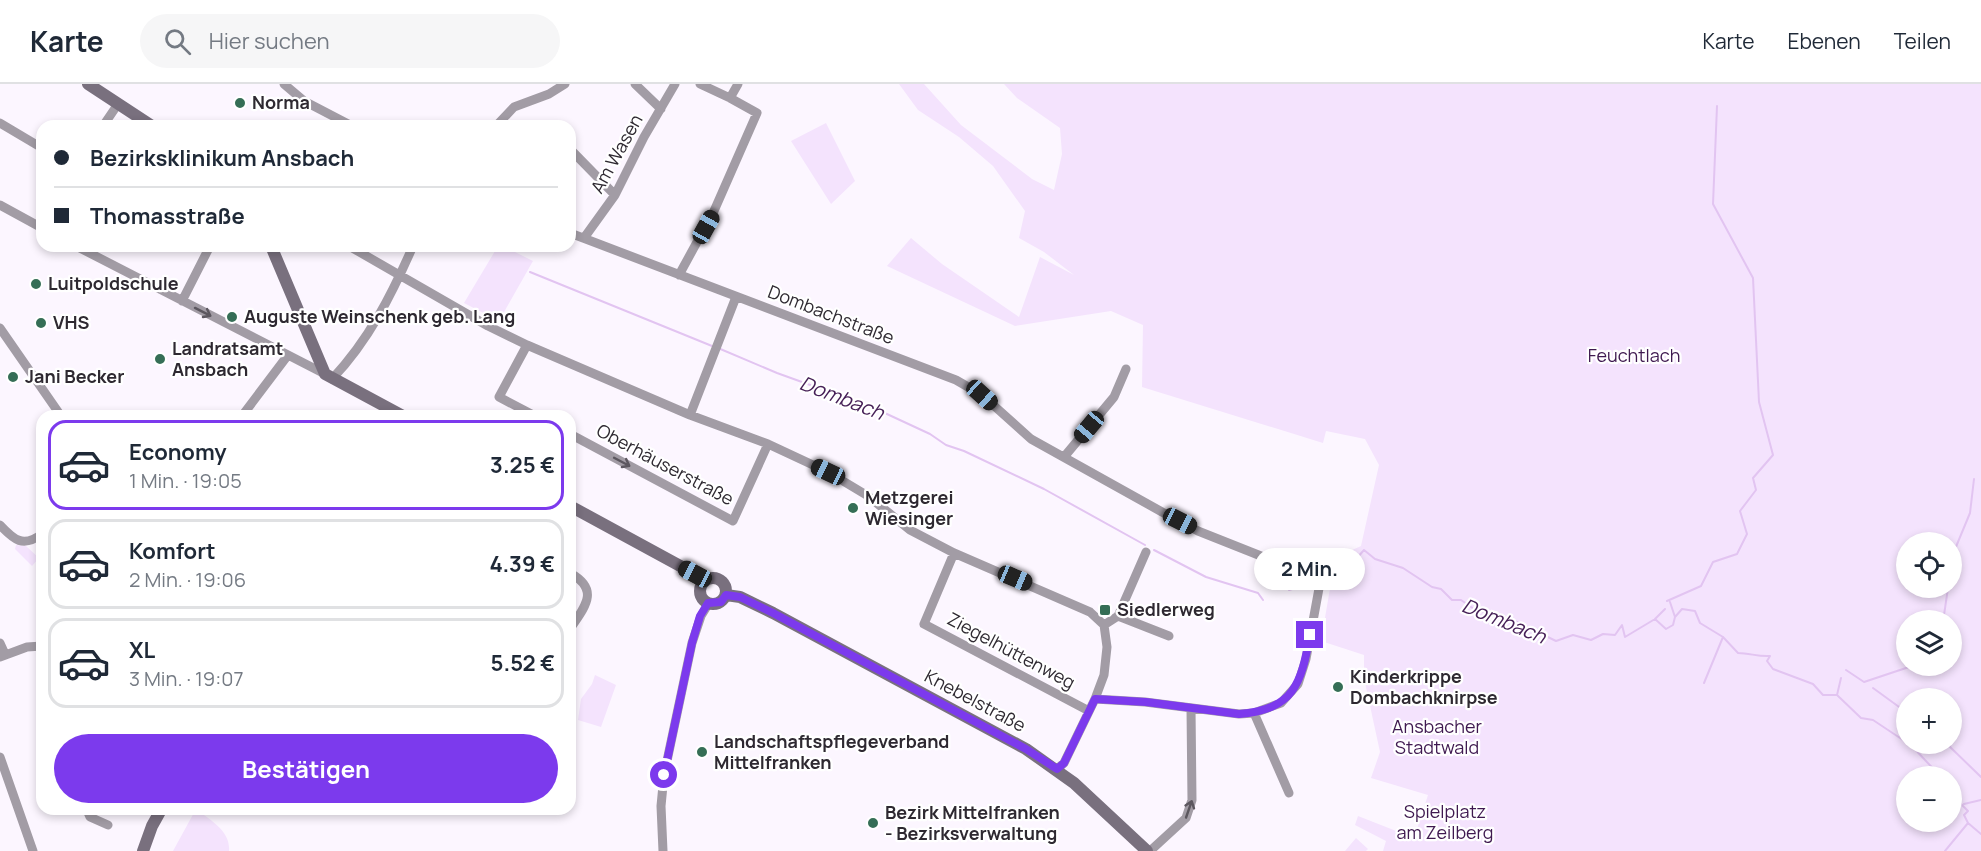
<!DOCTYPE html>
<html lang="de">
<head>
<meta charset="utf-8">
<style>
	:root { --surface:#fff; --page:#f6f6f7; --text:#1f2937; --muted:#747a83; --line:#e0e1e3; --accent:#7c3aed }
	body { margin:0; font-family:Manrope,sans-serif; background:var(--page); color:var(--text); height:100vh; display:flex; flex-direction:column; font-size:22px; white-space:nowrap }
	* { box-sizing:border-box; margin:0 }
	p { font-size:20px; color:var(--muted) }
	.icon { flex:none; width:33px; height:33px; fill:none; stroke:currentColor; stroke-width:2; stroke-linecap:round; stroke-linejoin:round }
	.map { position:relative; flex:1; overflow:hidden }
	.details { position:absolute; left:36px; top:326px; width:540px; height:405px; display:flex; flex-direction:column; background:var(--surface); border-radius:18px; box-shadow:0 3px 9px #0003 }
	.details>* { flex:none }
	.hud { position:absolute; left:36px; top:36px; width:540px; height:132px; border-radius:18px; box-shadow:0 3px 9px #0003; display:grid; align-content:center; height:132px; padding:0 18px; background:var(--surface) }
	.tools { position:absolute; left:1896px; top:448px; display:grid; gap:12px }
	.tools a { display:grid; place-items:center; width:66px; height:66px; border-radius:50%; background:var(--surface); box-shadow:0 3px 9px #0003; font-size:30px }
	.end { position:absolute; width:27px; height:27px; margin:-14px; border:8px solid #7c3aed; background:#fff; box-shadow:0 0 0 3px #fff }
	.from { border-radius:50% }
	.bubble { position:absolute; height:42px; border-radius:21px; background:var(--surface); box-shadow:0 3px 9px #0003; font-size:20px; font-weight:700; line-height:42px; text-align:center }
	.car { position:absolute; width:18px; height:36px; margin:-18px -9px; border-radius:8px; box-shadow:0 0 4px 2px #0007; background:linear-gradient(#222 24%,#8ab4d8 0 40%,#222 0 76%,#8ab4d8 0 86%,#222 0) }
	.hud b { display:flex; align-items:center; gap:21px; height:57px; font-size:22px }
	.hud b+b { border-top:2px solid var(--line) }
	.hud i { width:15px; height:15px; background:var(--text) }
	ul { padding:10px 0 0; list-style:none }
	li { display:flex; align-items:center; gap:18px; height:90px; margin:0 12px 9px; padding:0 6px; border:3px solid var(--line); border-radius:18px }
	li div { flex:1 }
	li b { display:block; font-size:22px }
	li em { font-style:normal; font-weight:700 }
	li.current { border-color:var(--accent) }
	li>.icon { width:54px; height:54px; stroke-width:1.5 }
	.cta { display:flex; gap:12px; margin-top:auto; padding:12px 18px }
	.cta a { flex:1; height:69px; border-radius:36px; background:var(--accent); color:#fff; font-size:24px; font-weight:700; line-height:69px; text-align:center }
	header { display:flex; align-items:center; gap:36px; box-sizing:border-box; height:84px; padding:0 30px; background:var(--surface); border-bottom:2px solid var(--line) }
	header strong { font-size:28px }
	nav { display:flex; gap:33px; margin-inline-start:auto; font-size:21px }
	.search { width:420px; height:54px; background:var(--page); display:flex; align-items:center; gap:15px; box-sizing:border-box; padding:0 21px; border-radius:33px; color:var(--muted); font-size:22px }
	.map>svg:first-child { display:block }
</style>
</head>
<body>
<header>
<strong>Karte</strong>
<div class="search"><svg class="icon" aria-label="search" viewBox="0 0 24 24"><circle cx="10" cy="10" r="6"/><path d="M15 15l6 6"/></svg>Hier suchen</div>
<nav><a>Karte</a><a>Ebenen</a><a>Teilen</a></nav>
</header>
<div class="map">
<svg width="1981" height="767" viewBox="0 0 1981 767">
	<rect width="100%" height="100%" fill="#fcf6ff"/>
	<!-- green -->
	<path fill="#f4e3fd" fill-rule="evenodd" d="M899,0H924L961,41L1032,95L1054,106L1062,70L1060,44L1017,14L1004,0H1981V767H1383L1386,757L1355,741L1358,732L1414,754L1428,711L1371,694L1380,668L1364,594V571L1321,557L1332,493L1326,478L1361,462L1379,381L1365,355L1326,347L1323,359L1142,303L1143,241L1111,227L1015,242L887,182L911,154L942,180L1019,233L1040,173L1074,191L1044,168L1019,154L1025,127L993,82L959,53L918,26ZM1906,459H1952V504H1906ZM1906,537H1952V582H1906ZM1906,615H1952V660H1906ZM1906,693H1952V738H1906Z
		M826,39L855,97L831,120L791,57Z
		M498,162H503L533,177L499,237L464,219Z
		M16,461L26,462L39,474L32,482L15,465Z
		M595,591L616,601L601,643L578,636L581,615L592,600Z
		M196,725C210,736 231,747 229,767H173Z
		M1356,754L1368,765L1366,767H1345Z"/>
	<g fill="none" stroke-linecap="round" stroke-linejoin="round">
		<!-- stream -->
		<path stroke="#e2c4f1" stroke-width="2" d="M530,188L712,262
			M718,264L777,289L874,324L930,350L946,361L964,367L1044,405L1145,461
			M1154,466L1206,493L1258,509L1263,516
			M1952,480L1953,470L1970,429L1974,395
			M1327,496L1335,484L1350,482L1364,466L1375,475L1403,484L1432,503L1441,505L1452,516H1461L1474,525L1513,536L1556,557L1573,551L1591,556L1603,550L1615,551L1622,541L1625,553L1655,535L1666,545L1673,541L1675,533L1682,525L1695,527L1700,539L1723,553L1738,569C1750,569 1758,573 1770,572L1767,577L1773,585L1813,600L1823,611H1837L1861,634L1873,636L1906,658
			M1289,506L1312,499
			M1667,517L1701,502L1713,478L1737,470L1747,450L1740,427L1756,406L1753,394L1773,371L1759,318L1753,194L1713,120L1717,22
			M1670,518L1675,533
			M1655,535L1665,525
			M1938,537L1944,531L1948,504
			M1846,586L1864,598L1912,582
			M1704,599L1723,553
			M1873,604L1906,628
			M1837,611L1841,594
			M1910,660L1941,693
			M1947,660L1981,693
			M1952,711L1968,727L1964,731L1968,739L1981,750
			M1964,720L1981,716
			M1945,767L1968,739"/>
		<!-- street -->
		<path stroke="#a29ca5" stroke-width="9" d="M284,0L304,17L352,42
			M635,0L661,25
			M730,14L738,0
			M0,39L42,64
			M103,42L118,20
			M496,42L514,23L549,10L565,0
			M570,65L615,111
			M0,121L42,144
			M570,149L956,296L982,311L1031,355L1162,428L1198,447L1266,474L1312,483L1320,499L1306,575L1298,600L1281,619L1254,629L1239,630L1145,618L1095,615L1064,679L1057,685
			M584,154L615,111L644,53L675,0
			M76,162L325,290
			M349,162L488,242L527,261L690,331L768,360L828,388L868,412L910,446L954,469L1090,528L1104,541L1107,563L1104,591L1095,615
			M679,191L714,127L757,29L730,14L700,0
			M182,217L210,162
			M0,244L61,332
			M527,261L499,313L535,332
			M332,295C369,256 392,210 413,162
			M690,331L736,213
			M242,332L288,271
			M570,350L733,437L768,360
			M1064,373L1114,313L1126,285
			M0,441C14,456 23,464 42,450
			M954,469L924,540L1089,627
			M570,489C601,506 584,524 570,545
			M1118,532L1146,468
			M1104,541L1118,532L1169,552
			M0,559L5,570
			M0,573L27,563L42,562
			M1254,629L1289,709
			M0,673L33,767
			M86,724L90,733L108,741
			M663,767L661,722L664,691L692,559L701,532L709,519
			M1150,767L1186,734L1192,716L1191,624"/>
		<!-- secondary -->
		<path stroke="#79707e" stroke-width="12" d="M88,0L152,42
			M271,162L325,290L403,332
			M570,422L695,490L703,499
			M700 507a13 13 0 1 1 26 0a13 13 0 1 1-26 0Z
			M726,511L740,513L773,529L1026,665L1074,699L1147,767
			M143,767L152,742L162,724"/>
	</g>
	<!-- one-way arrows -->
	<defs><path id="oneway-shaft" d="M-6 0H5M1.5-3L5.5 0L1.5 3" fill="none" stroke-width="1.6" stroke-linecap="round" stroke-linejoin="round" transform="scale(1.5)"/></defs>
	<g stroke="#5c575f">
		<use href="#oneway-shaft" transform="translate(203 228) rotate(27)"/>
		<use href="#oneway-shaft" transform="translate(622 378) rotate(28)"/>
		<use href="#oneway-shaft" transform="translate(1189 725) rotate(-71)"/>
	</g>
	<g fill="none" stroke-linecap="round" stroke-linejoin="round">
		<!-- route -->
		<path stroke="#7c3aed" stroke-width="8" d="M664,691L692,559L700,532L708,519L721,518L726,511L740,513L773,529L1026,665L1057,685L1064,679L1095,615L1146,618L1239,630C1294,625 1301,601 1310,551"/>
	</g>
	<!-- markers -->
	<g fill="#356e56" stroke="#fff" stroke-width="2">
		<circle cx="240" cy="19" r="6"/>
		<circle cx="36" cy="200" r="6"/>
		<circle cx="232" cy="233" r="6"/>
		<circle cx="41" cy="239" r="6"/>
		<circle cx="160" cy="275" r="6"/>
		<circle cx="13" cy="293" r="6"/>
		<circle cx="853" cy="424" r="6"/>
		<rect x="1099" y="520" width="12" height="12" rx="3"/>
		<circle cx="1338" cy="603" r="6"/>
		<circle cx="702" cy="668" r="6"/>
		<circle cx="873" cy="739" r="6"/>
	</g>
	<g text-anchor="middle" stroke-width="4.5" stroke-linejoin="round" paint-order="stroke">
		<!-- poi labels -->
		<g font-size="18" font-weight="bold" fill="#2e2931" stroke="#fff" text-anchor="start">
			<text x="252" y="25">Norma</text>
			<text x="48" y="206">Luitpoldschule</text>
			<text x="244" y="239">Auguste Weinschenk geb. Lang</text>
			<text x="53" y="245">VHS</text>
			<text x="172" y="271">Landratsamt<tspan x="172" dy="21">Ansbach</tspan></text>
			<text x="25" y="299">Jani Becker</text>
			<text x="865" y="420">Metzgerei<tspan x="865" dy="21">Wiesinger</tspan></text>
			<text x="1117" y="532">Siedlerweg</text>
			<text x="1350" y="599">Kinderkrippe<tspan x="1350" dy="21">Dombachknirpse</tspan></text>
			<text x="714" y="664">Landschaftspflegeverband<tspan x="714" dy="21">Mittelfranken</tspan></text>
			<text x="885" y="735">Bezirk Mittelfranken<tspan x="885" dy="21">- Bezirksverwaltung</tspan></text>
		</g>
		<!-- street labels -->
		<g font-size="18" fill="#2e2931" stroke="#fff">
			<text transform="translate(617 70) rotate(-61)" y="6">Am Wasen</text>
			<text transform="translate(831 231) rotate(21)" y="6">Dombachstraße</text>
			<text transform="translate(665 381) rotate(28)" y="6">Oberhäuserstraße</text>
			<text transform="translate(1011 567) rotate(28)" y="6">Ziegelhüttenweg</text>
			<text transform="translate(975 617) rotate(28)" y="6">Knebelstraße</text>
		</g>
		<!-- park labels -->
		<g font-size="18" fill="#3f1950" stroke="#fff">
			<text x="1634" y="278">Feuchtlach</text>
			<text x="1437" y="649">Ansbacher<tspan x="1437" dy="21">Stadtwald</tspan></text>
			<text x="1445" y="734">Spielplatz<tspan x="1445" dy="21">am Zeilberg</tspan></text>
		</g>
		<!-- water labels -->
		<g font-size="20" font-style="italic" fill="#472158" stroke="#fff">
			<text transform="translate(842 314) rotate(21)" y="7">Dombach</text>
			<text transform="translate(1504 537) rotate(22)" y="7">Dombach</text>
		</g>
	</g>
</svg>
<div class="tools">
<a><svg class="icon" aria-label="locate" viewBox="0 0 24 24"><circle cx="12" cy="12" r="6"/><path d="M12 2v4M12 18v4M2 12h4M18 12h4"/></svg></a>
<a><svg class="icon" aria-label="layers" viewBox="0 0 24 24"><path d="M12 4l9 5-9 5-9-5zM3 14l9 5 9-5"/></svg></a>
<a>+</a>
<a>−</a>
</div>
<i class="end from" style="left:664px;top:691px"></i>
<i class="end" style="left:1310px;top:551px"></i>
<div class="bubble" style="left:1254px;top:464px;width:111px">2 Min.</div>
<i class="car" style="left:706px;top:143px;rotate:29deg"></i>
<i class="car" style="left:982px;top:311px;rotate:132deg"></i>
<i class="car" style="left:1089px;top:343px;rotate:220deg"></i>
<i class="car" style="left:828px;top:388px;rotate:295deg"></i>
<i class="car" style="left:1180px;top:437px;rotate:117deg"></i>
<i class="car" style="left:695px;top:490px;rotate:298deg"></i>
<i class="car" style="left:1015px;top:494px;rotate:113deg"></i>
<div class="hud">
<b><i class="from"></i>Bezirksklinikum Ansbach</b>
<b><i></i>Thomasstraße</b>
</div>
<section class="details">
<ul>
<li class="current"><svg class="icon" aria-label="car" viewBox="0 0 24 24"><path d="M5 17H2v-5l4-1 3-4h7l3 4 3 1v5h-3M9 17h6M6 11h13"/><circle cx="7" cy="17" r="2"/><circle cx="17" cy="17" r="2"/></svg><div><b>Economy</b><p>1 Min. · 19:05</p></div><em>3.25 €</em></li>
<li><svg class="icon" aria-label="car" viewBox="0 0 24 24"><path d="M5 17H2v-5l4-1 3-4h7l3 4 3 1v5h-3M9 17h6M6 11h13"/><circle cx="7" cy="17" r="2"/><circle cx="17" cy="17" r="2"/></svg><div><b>Komfort</b><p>2 Min. · 19:06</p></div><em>4.39 €</em></li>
<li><svg class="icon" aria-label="car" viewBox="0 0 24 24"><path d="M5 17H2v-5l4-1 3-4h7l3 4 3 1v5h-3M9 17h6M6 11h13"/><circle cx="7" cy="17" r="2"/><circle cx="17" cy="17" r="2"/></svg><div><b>XL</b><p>3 Min. · 19:07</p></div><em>5.52 €</em></li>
</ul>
<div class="cta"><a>Bestätigen</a></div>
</section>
</div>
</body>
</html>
